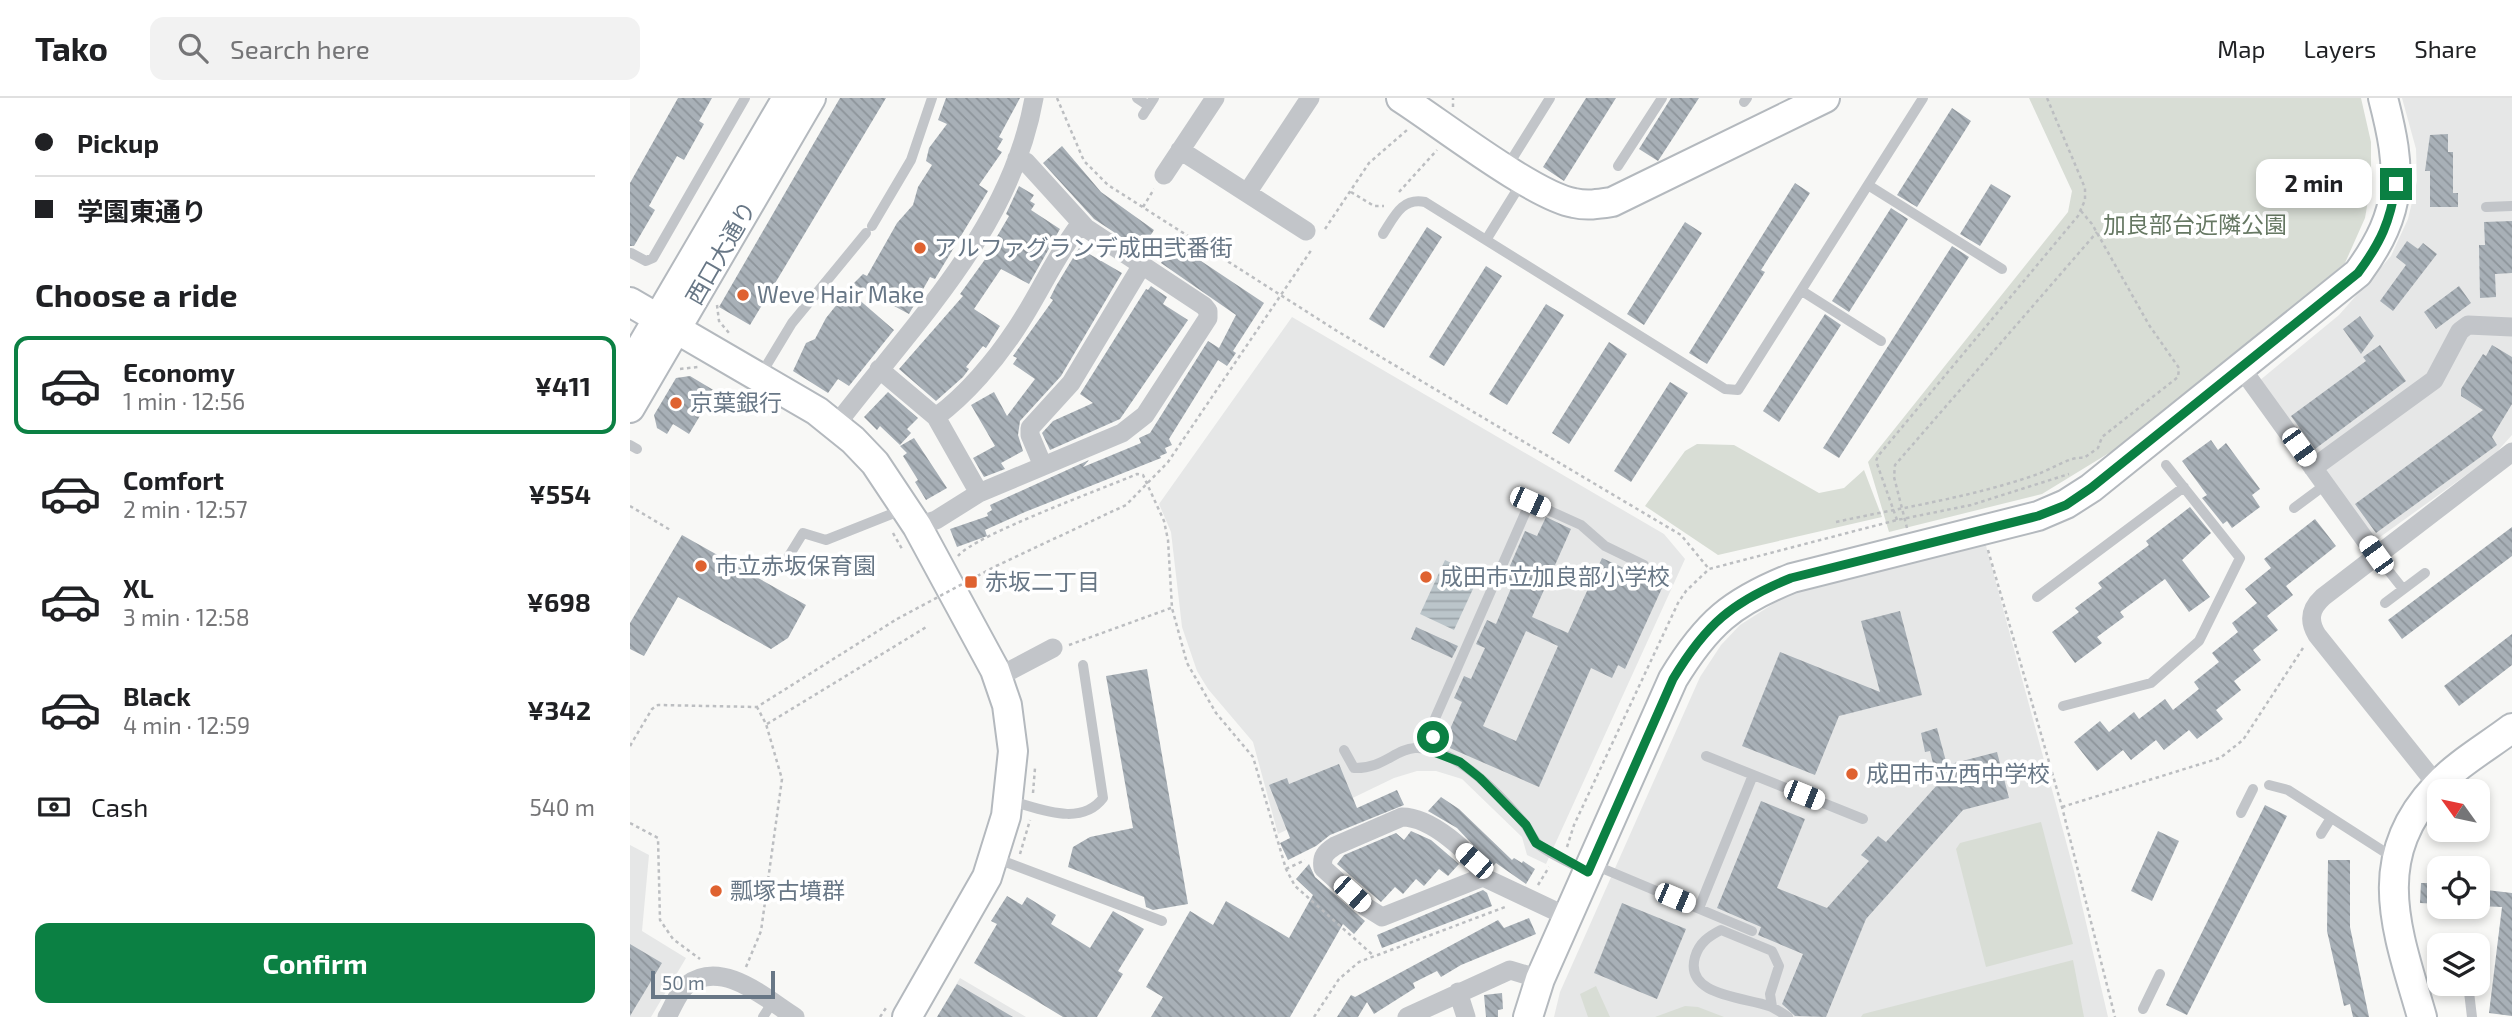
<!DOCTYPE html>
<html lang="en">
<head>
<meta charset="utf-8">
<style>
	:root { --surface:#fff; --page:#f2f2f2; --text:#202124; --muted:#757577; --line:#e0e0e0; --accent:#0b8043 }
	body { margin:0; font-family:"Exo 2","Noto Sans JP",sans-serif; background:var(--page); color:var(--text); height:100vh; display:flex; flex-direction:column; font-size:26px; white-space:nowrap }
	* { box-sizing:border-box; margin:0 }
	p { font-size:23px; color:var(--muted) }
	.icon { flex:none; width:38px; height:38px; fill:none; stroke:currentColor; stroke-width:2; stroke-linecap:round; stroke-linejoin:round }
	.map { position:relative; flex:1; overflow:hidden }
	.sheet { display:flex; flex-direction:column; background:var(--surface); width:630px }
	.sheet>* { flex:none }
	.banner { display:grid; align-content:center; height:154px; padding:0 35px; background:var(--surface) }
	.needle { width:46px; rotate:303deg }
	.buttons { position:absolute; left:1797px; top:681px; display:grid; gap:14px }
	.buttons a { display:grid; place-items:center; width:63px; height:63px; border-radius:14px; background:var(--surface); box-shadow:0 4px 10px #0003; font-size:35px }
	.scale { position:absolute; left:21px; bottom:18px; width:124px; box-sizing:border-box; padding-left:7px; border:4px solid #687786; border-top:0; font-size:19px; line-height:24px; white-space:nowrap; color:#687786; -webkit-text-stroke:5px #fff; paint-order:stroke }
	.end { position:absolute; width:32px; height:32px; margin:-16px; border:9px solid #0b8043; background:#fff; box-shadow:0 0 0 4px #fff }
	.from { border-radius:50% }
	.bubble { position:absolute; height:49px; border-radius:14px; background:var(--surface); box-shadow:0 4px 10px #0003; font-size:23px; font-weight:700; line-height:49px; text-align:center }
	.car { position:absolute; width:21px; height:42px; margin:-21px -10px; border-radius:9px; box-shadow:0 0 5px 2px #0007; background:linear-gradient(#fff 24%,#345 0 40%,#fff 0 76%,#345 0 86%,#fff 0) }
	.banner b { display:flex; align-items:center; gap:24px; height:66px; font-size:26px }
	.banner b+b { border-top:2px solid var(--line) }
	.banner i { width:18px; height:18px; background:var(--text) }
	ul { padding:0; list-style:none }
	li { display:flex; align-items:center; gap:21px; height:98px; margin:0 14px 10px; padding:0 21px; border:4px solid transparent; border-radius:14px }
	li div { flex:1 }
	li b { display:block; font-size:26px }
	li em { font-style:normal; font-weight:700 }
	li.on { border-color:var(--accent) }
	li>.icon { width:63px; height:63px; stroke-width:1.5 }
	h2 { padding:0 35px; font-size:32px; line-height:84px }
	.pay { display:flex; align-items:center; gap:18px; height:77px; padding:0 35px; font-size:26px }
	.pay p { margin-inline-start:auto }
	.cta { display:flex; gap:14px; margin-top:auto; padding:14px 35px }
	.cta a { flex:1; height:80px; border-radius:14px; background:var(--accent); color:#fff; font-size:28px; font-weight:700; line-height:80px; text-align:center }
	header { display:flex; align-items:center; gap:42px; box-sizing:border-box; height:98px; padding:0 35px; background:var(--surface); border-bottom:2px solid var(--line) }
	header strong { font-size:33px }
	nav { display:flex; gap:38px; margin-inline-start:auto; font-size:24px }
	.search { width:490px; height:63px; background:var(--page); display:flex; align-items:center; gap:18px; box-sizing:border-box; padding:0 24px; border-radius:14px; color:var(--muted); font-size:26px }
	main { display:flex; flex:1; min-height:0 }
	.map>svg:first-child { display:block }
</style>
</head>
<body>
<header>
<strong>Tako</strong>
<div class="search"><svg class="icon" aria-label="search" viewBox="0 0 24 24"><circle cx="10" cy="10" r="6"/><path d="M15 15l6 6"/></svg>Search here</div>
<nav><a>Map</a><a>Layers</a><a>Share</a></nav>
</header>
<main>
<section class="sheet">
<div class="banner">
<b><i class="from"></i>Pickup</b>
<b><i></i>学園東通り</b>
</div>
<h2>Choose a ride</h2>
<ul>
<li class="on"><svg class="icon" aria-label="car" viewBox="0 0 24 24"><path d="M5 17H2v-5l4-1 3-4h7l3 4 3 1v5h-3M9 17h6M6 11h13"/><circle cx="7" cy="17" r="2"/><circle cx="17" cy="17" r="2"/></svg><div><b>Economy</b><p>1 min · 12:56</p></div><em>¥411</em></li>
<li><svg class="icon" aria-label="car" viewBox="0 0 24 24"><path d="M5 17H2v-5l4-1 3-4h7l3 4 3 1v5h-3M9 17h6M6 11h13"/><circle cx="7" cy="17" r="2"/><circle cx="17" cy="17" r="2"/></svg><div><b>Comfort</b><p>2 min · 12:57</p></div><em>¥554</em></li>
<li><svg class="icon" aria-label="car" viewBox="0 0 24 24"><path d="M5 17H2v-5l4-1 3-4h7l3 4 3 1v5h-3M9 17h6M6 11h13"/><circle cx="7" cy="17" r="2"/><circle cx="17" cy="17" r="2"/></svg><div><b>XL</b><p>3 min · 12:58</p></div><em>¥698</em></li>
<li><svg class="icon" aria-label="car" viewBox="0 0 24 24"><path d="M5 17H2v-5l4-1 3-4h7l3 4 3 1v5h-3M9 17h6M6 11h13"/><circle cx="7" cy="17" r="2"/><circle cx="17" cy="17" r="2"/></svg><div><b>Black</b><p>4 min · 12:59</p></div><em>¥342</em></li>
</ul>
<div class="pay"><svg class="icon" aria-label="cash" viewBox="0 0 24 24"><path d="M3 7h18v10H3z"/><circle cx="12" cy="12" r="2"/></svg>Cash<p>540 m</p></div>
<div class="cta"><a>Confirm</a></div>
</section>
<div class="map">
<svg width="1882" height="919" viewBox="0 0 1882 919">
	<defs>
		<pattern id="water-rules" width="6" height="5" patternUnits="userSpaceOnUse" patternTransform="scale(1.75)"><rect width="6" height="5" fill="#bbc5ca"/><path d="M0 2.5h6" fill="none" stroke="#9ca5aa"/></pattern>
		<pattern id="building-back-hatch" width="6" height="6" patternUnits="userSpaceOnUse" patternTransform="scale(1.75)"><rect width="6" height="6" fill="#a8b0b7"/><path d="M-1 5l2 2M0 0l6 6M5-1l2 2" fill="none" stroke="#8d949a"/></pattern>
	</defs>
	<rect width="100%" height="100%" fill="#f8f8f6"/>
	<!-- built -->
	<path fill="#e6e7e7" d="M1772,0H1882V337L1864,357L1746,442L1629,283L1709,217L1761,158L1778,121L1787,83L1786,51Z
		M662,219L1034,436L1055,461L916,766L897,757L892,739L832,681L806,673H787L764,680L648,736L623,644L578,591L567,573L552,529L541,434L529,406Z
		M1355,444L1444,773L1478,919H924L930,894L1070,579L1091,547L1110,527L1157,497Z
		M0,747L19,757L12,833L56,860L21,919H0Z
		M330,880L396,919H307Z"/>
	<!-- green -->
	<path fill="#d8ddd5" d="M1399,0H1731L1741,44V85L1735,120L1715,165L1515,333L1412,396L1259,434L1238,364L1438,114L1442,93Z
		M1067,346L1104,347L1189,395L1214,390L1234,372L1252,419L1088,457L1015,408L1055,353Z
		M1411,724L1443,846L1356,869L1326,751L1330,745Z
		M1443,862L1454,919H1231L1233,916Z
		M966,888L980,919H958L950,896Z
		M1055,908L1068,909L1094,919H1025Z"/>
	<!-- water -->
	<path fill="url(#water-rules)" d="M815,462L849,478L824,532L790,516Z"/>
	<!-- building -->
	<path fill="url(#building-back-hatch)" fill-rule="evenodd" d="M48,0H82L69,23L74,26L54,62L47,58L19,108L25,112L4,148H0V85Z
		M210,0H256L120,227L89,209Z
		M316,0H390L369,39L373,41L367,51L372,54L349,87L358,93L305,181L300,179L279,216L223,186L233,176L237,178L267,125L283,107L288,89L302,67L296,63L299,50L317,26L308,22Z
		M956,0H986L934,83L913,69Z
		M1041,0H1069L1028,63L1009,51Z
		M1322,10L1341,23L1287,109L1267,97Z
		M1818,36V54H1823V95H1828V109H1800V73H1795L1800,37Z
		M432,48L471,94L524,132L511,152L464,121L413,65Z
		M1165,85L1180,95L1131,172L1135,174L1077,266L1059,255Z
		M1361,86L1381,98L1350,148L1330,136Z
		M389,88L404,97L400,103L405,106L401,112L430,131L399,186L371,171L344,211L370,228L356,250L353,248L336,269L339,271L333,279L306,303L269,271L333,198L330,196L364,149L362,147L379,118L376,116Z
		M1261,110L1278,121L1219,214L1202,203Z
		M1882,123V175L1865,176L1866,199L1850,200L1849,147H1855L1854,124Z
		M1055,124L1072,135L1014,227L997,216Z
		M797,129L812,139L754,230L739,221Z
		M1777,143L1788,151L1793,145L1807,156L1763,213L1750,203L1776,167L1766,159Z
		M544,145L634,205L603,253L606,255L597,268L588,262L539,341L542,347L535,350L537,355L530,358L531,360L395,414L355,432L357,438L327,449L320,431L358,418L357,415L362,412L360,407L459,362L453,369L511,345L509,340L520,335L578,243L589,250L606,217L531,165Z
		M1322,148L1339,159L1209,360L1193,350Z
		M449,150L492,175L431,278L390,323L388,337L393,353L371,365L375,371L354,379L343,360L365,348L341,307L364,294L377,318L405,281L383,266L387,260L383,258L423,202L420,200L426,188Z
		M856,168L872,178L814,268L799,259Z
		M521,188L537,199L533,206L558,222L490,321L420,352L412,335L423,323L463,305L450,296L516,191L518,192Z
		M1829,188L1841,205L1806,231L1794,214Z
		M219,193L264,232L219,288L208,281L198,295L163,273L176,245L185,241L196,220L208,205L211,206Z
		M916,206L934,217L877,307L859,296Z
		M1195,216L1211,227L1149,324L1133,313Z
		M1730,218L1744,238L1731,256L1713,231Z
		M979,244L997,256L939,346L922,335Z
		M1750,247L1776,283L1685,351L1661,318L1736,263L1733,259Z
		M1862,247L1882,259V306L1862,339L1867,347L1746,435L1725,406L1853,312L1831,298V291L1853,256L1856,258Z
		M60,278L85,293L59,336L43,326L37,336L27,330L24,317L46,280Z
		M1040,284L1058,295L1001,384L984,373Z
		M258,294L288,320L277,331L281,335L270,347L250,328L247,332L234,319Z
		M284,340L317,390L296,402L285,384L288,382L273,358L277,355L270,348Z
		M1581,342L1588,352L1596,345L1630,391L1622,397L1630,409L1602,430L1597,423L1593,426L1572,400L1577,397L1552,363Z
		M1560,409L1581,435L1552,462L1580,499L1559,514L1535,481L1490,514L1494,519L1467,539L1472,545L1445,565L1422,534L1449,514L1445,510L1472,490L1468,485L1519,447L1516,443Z
		M916,419L941,431L902,519L938,535L972,460L1033,488L995,571L988,567L982,580L961,570L909,689L813,647L832,604L824,600L834,578L841,581L855,550L846,546L857,522L866,526L882,488L873,484L895,433L907,438ZM896,533L928,548L886,643L853,628Z
		M1685,421L1706,448L1656,488L1663,497L1637,518L1648,532L1623,552L1631,562L1604,583L1611,592L1586,612L1593,621L1567,641L1559,632L1534,652L1526,642L1501,662L1493,652L1467,673L1444,644L1470,623L1479,634L1504,614L1509,621L1535,601L1543,612L1569,591L1564,584L1589,564L1582,555L1608,534L1602,525L1627,505L1615,491L1641,470L1634,461Z
		M1882,429V458L1772,541L1758,522Z
		M52,437L176,507L158,540L141,551L48,499L14,558L0,551V525Z
		M1270,513L1292,597L1209,618L1185,677L1112,648L1150,554L1250,594L1231,523Z
		M786,529L828,548L822,560L781,541Z
		M1882,536V567L1829,608L1814,588Z
		M517,571L558,806L523,812L516,809L514,799L438,769L443,749L460,739L503,730L476,578Z
		M1307,630L1317,667L1367,654L1379,700L1333,712L1236,821L1196,919L1165,918L1152,906L1173,856L1128,837L1131,829L1087,810L1131,703L1175,721L1147,790L1197,810L1239,763L1231,757L1248,738L1256,744L1308,686L1300,653L1295,654L1291,635Z
		M709,666L727,710L767,692L774,707L700,737L686,748L658,762L650,745L660,740L639,687L657,680L659,686Z
		M811,699L829,711L882,762L884,760L892,765L893,763L905,771L896,786L866,765L863,768L827,730L798,713Z
		M1635,707L1657,718L1557,917L1536,907Z
		M781,733L801,742L829,766L818,778L809,771L794,788L786,781L773,796L765,789L751,804L707,766L714,757L766,735L774,742Z
		M1528,733L1549,743L1522,803L1501,793Z
		M1698,762H1720V829L1739,919H1723L1720,906L1714,908L1697,833Z
		M679,766L685,779L735,823L724,836L713,826L660,919H521L533,899L516,889L560,813L583,827L596,803L659,840L683,797L666,781Z
		M1791,785H1810V806L1790,805Z
		M1848,791L1882,795V918L1859,915L1872,809L1848,808Z
		M853,792L857,795L862,808L752,850L747,837Z
		M377,798L392,807L397,799L426,817L421,826L460,850L483,813L514,831L488,873L493,876L467,919H433L344,865L367,826L361,823Z
		M992,805L1056,831L1027,901L964,875Z
		M899,820L906,836L831,867L811,879L807,873L783,885L785,890L744,916L737,904L728,919H707L721,897L725,899L868,822L874,830Z
		M0,846L32,865L0,918Z
		M327,886L383,919H307Z
		M872,895L873,911L868,912V919H856L854,897Z"/>
	<g fill="none" stroke-linecap="round" stroke-linejoin="round">
		<defs>
			<path id="secondary" d="M771,0C810,25 904,98 944,105C957,108 969,106 982,104L1195,0
				M0,204L187,313L223,342L245,365L287,428L365,572L377,607L383,653L376,718L357,779L277,919
				M0,268L157,0
				M0,310L181,0
				M898,919L910,881L1043,581C1077,525 1102,504 1162,480L1408,418L1436,406L1461,390L1728,175C1774,112 1772,73 1753,0
				M1792,919C1768,835 1737,762 1806,689C1827,666 1857,649 1882,630"/>
		</defs>
		<!-- secondary casing -->
		<use href="#secondary" stroke="#b4b9be" stroke-width="32"/>
		<!-- path -->
		<path stroke="#bcbec1" stroke-width="2.5" stroke-dasharray="3.5 3.5" stroke-linecap="butt" d="M427,0L454,63L478,87L707,233L1051,437L1079,471
			M823,9V0
			M721,94L744,108H754
			M769,94L807,52
			M513,109L524,91
			M695,131L739,65L777,32
			M87,207L89,223L99,235
			M50,271L68,269
			M0,408L42,433
			M1267,422L1246,363L1248,358L1448,118L1455,102V90L1417,0
			M1206,424C1274,409 1343,399 1408,376C1422,371 1440,358 1454,360L1468,350L1472,339L1548,279L1549,270L1519,227L1462,126L1451,113
			M1277,430L1264,379L1265,367L1467,134
			M263,435L272,451
			M1358,452L1432,709L1485,919
			M328,458C345,437 475,390 507,376L513,377L534,423L538,442L542,510L557,565L586,615L623,659L656,771L665,788L744,858
			M366,468L496,407L538,364L682,151
			M439,547L541,510
			M137,626L298,528
			M0,648L22,611L28,607L127,609L267,521
			M403,695L405,670
			M1432,709L1590,660L1613,642L1673,550
			M0,725L28,740L30,822L43,841L70,861
			M937,749L944,727L1048,505L1056,493L1079,471L1267,422L1341,407L1439,376
			M390,756L400,722
			M656,771L675,762
			M908,787L919,769
			M116,869L131,833L152,681L136,626L127,609
			M250,919L256,910
			M684,919L709,881L729,864L875,809"/>
		<!-- lane -->
		<path stroke="#c2c5c9" stroke-width="10" d="M507,0L519,8
			M1114,4L1117,0
			M513,17L524,0
			M988,68L1032,0
			M877,69L920,0
			M1238,87L1372,171
			M1856,109L1882,108
			M242,128L281,62L302,0
			M753,136C764,119 772,99 795,104L1095,291L1108,292L1293,0
			M856,142L892,84
			M1,155L16,163L23,160L115,0
			M1172,193L1251,243
			M130,278L162,225L236,135
			M0,347L7,351
			M1664,410L1695,387
			M1746,457L1773,491
			M157,461L173,435L196,442L274,411
			M1407,499L1554,389
			M1755,505L1795,475
			M1433,608L1521,585L1569,543L1610,460L1536,367
			M714,652L724,670C753,671 765,651 785,650C825,648 870,697 894,725C900,732 902,741 909,747C923,758 940,765 957,773
			M804,654L803,625L900,404L951,427L975,448L1014,467
			M1076,658L1233,721
			M1639,687L1658,692L1764,760
			M381,703C411,711 451,729 473,700L453,567
			M1611,715L1623,691
			M1691,736L1701,720
			M365,760L532,823
			M962,766L1122,833
			M1069,810L1123,677
			M1839,894L1842,919
			M1142,909L1140,896L1149,868L1142,853L1091,832C1079,838 1069,845 1065,859C1054,898 1114,899 1139,908C1145,910 1152,915 1158,919
			M1513,911L1530,876
			M133,919L142,905"/>
		<!-- street -->
		<path stroke="#c2c5c9" stroke-width="19" d="M550,52L676,133
			M534,77L585,0
			M617,95L680,0
			M249,271L306,319L349,395
			M1612,271L1746,457
			M306,319C336,297 365,263 386,231C409,197 425,158 451,125
			M206,327C283,226 381,131 404,0
			M413,368L400,337V330L441,285L512,167
			M1683,370L1804,282L1830,233L1838,227L1882,229
			M287,428L306,422L349,395L492,335L515,317L578,220V213L574,208L456,130L396,64L387,60
			M368,579L423,550
			M1807,687L1687,537C1678,522 1680,511 1693,499L1882,354
			M853,779C842,754 800,719 772,719L705,748C696,754 691,758 693,770L736,809L752,819L853,779L938,819
			M828,894L836,919
			M37,919C43,909 48,894 57,887C92,860 136,901 165,919
			M777,919L880,872L910,881"/>
		<!-- secondary -->
		<use href="#secondary" stroke="#fff" stroke-width="28"/>
		<!-- path-bridge -->
		<path stroke="#bcbec1" stroke-width="2.5" stroke-dasharray="3.5 3.5" stroke-linecap="butt" d="M267,521L366,468"/>
	</g>
	<g fill="none" stroke-linecap="round" stroke-linejoin="round">
		<!-- route -->
		<path stroke="#0b8043" stroke-width="9" d="M803,639L804,654L830,664L850,680L896,727L906,745L958,774L1043,581C1076,526 1102,504 1161,480L1408,418L1436,407L1461,390L1728,175C1751,144 1760,124 1766,86"/>
	</g>
	<!-- markers -->
	<g fill="#df6230" stroke="#fff" stroke-width="2.5">
		<circle cx="290" cy="150" r="7"/>
		<circle cx="113" cy="197" r="7"/>
		<circle cx="46" cy="305" r="7"/>
		<circle cx="71" cy="468" r="7"/>
		<circle cx="796" cy="479" r="7"/>
		<rect x="334" y="477" width="14" height="14" rx="3.5"/>
		<circle cx="1222" cy="676" r="7"/>
		<circle cx="86" cy="793" r="7"/>
	</g>
	<g text-anchor="middle" stroke-width="7" stroke-linejoin="round" paint-order="stroke">
		<!-- park labels -->
		<g font-size="23" fill="#667863" stroke="#fff">
			<text x="1565" y="135">加良部台近隣公園</text>
		</g>
		<!-- poi labels -->
		<g font-size="23" fill="#687786" stroke="#fff" text-anchor="start">
			<text x="304" y="158">アルファグランデ成田弐番街</text>
			<text x="127" y="205">Weve Hair Make</text>
			<text x="60" y="313">京葉銀行</text>
			<text x="85" y="476">市立赤坂保育園</text>
			<text x="810" y="487">成田市立加良部小学校</text>
			<text x="355" y="492">赤坂二丁目</text>
			<text x="1236" y="684">成田市立西中学校</text>
			<text x="100" y="801">瓢塚古墳群</text>
		</g>
		<!-- street labels -->
		<g font-size="23" fill="#687786" stroke="#fff">
			<text transform="translate(91 155) rotate(-60)" y="8">西口大通り</text>
		</g>
	</g>
</svg>
<div class="buttons">
<a><svg class="needle" viewBox="-14 -14 28 28"><path d="M0-13l5 13h-10z" fill="#e53935"/><path d="M0 13l5-13h-10z" fill="#757577"/></svg></a>
<a><svg class="icon" aria-label="locate" viewBox="0 0 24 24"><circle cx="12" cy="12" r="6"/><path d="M12 2v4M12 18v4M2 12h4M18 12h4"/></svg></a>
<a><svg class="icon" aria-label="layers" viewBox="0 0 24 24"><path d="M12 4l9 5-9 5-9-5zM3 14l9 5 9-5"/></svg></a>
</div>
<div class="scale">50 m</div>
<i class="end from" style="left:803px;top:639px"></i>
<i class="end" style="left:1766px;top:86px"></i>
<div class="bubble" style="left:1626px;top:61px;width:116px">2 min</div>
<i class="car" style="left:1669px;top:349px;rotate:144deg"></i>
<i class="car" style="left:900px;top:404px;rotate:114deg"></i>
<i class="car" style="left:1746px;top:457px;rotate:324deg"></i>
<i class="car" style="left:1174px;top:697px;rotate:112deg"></i>
<i class="car" style="left:844px;top:763px;rotate:311deg"></i>
<i class="car" style="left:722px;top:796px;rotate:132deg"></i>
<i class="car" style="left:1045px;top:800px;rotate:113deg"></i>
</div>
</main>
</body>
</html>
